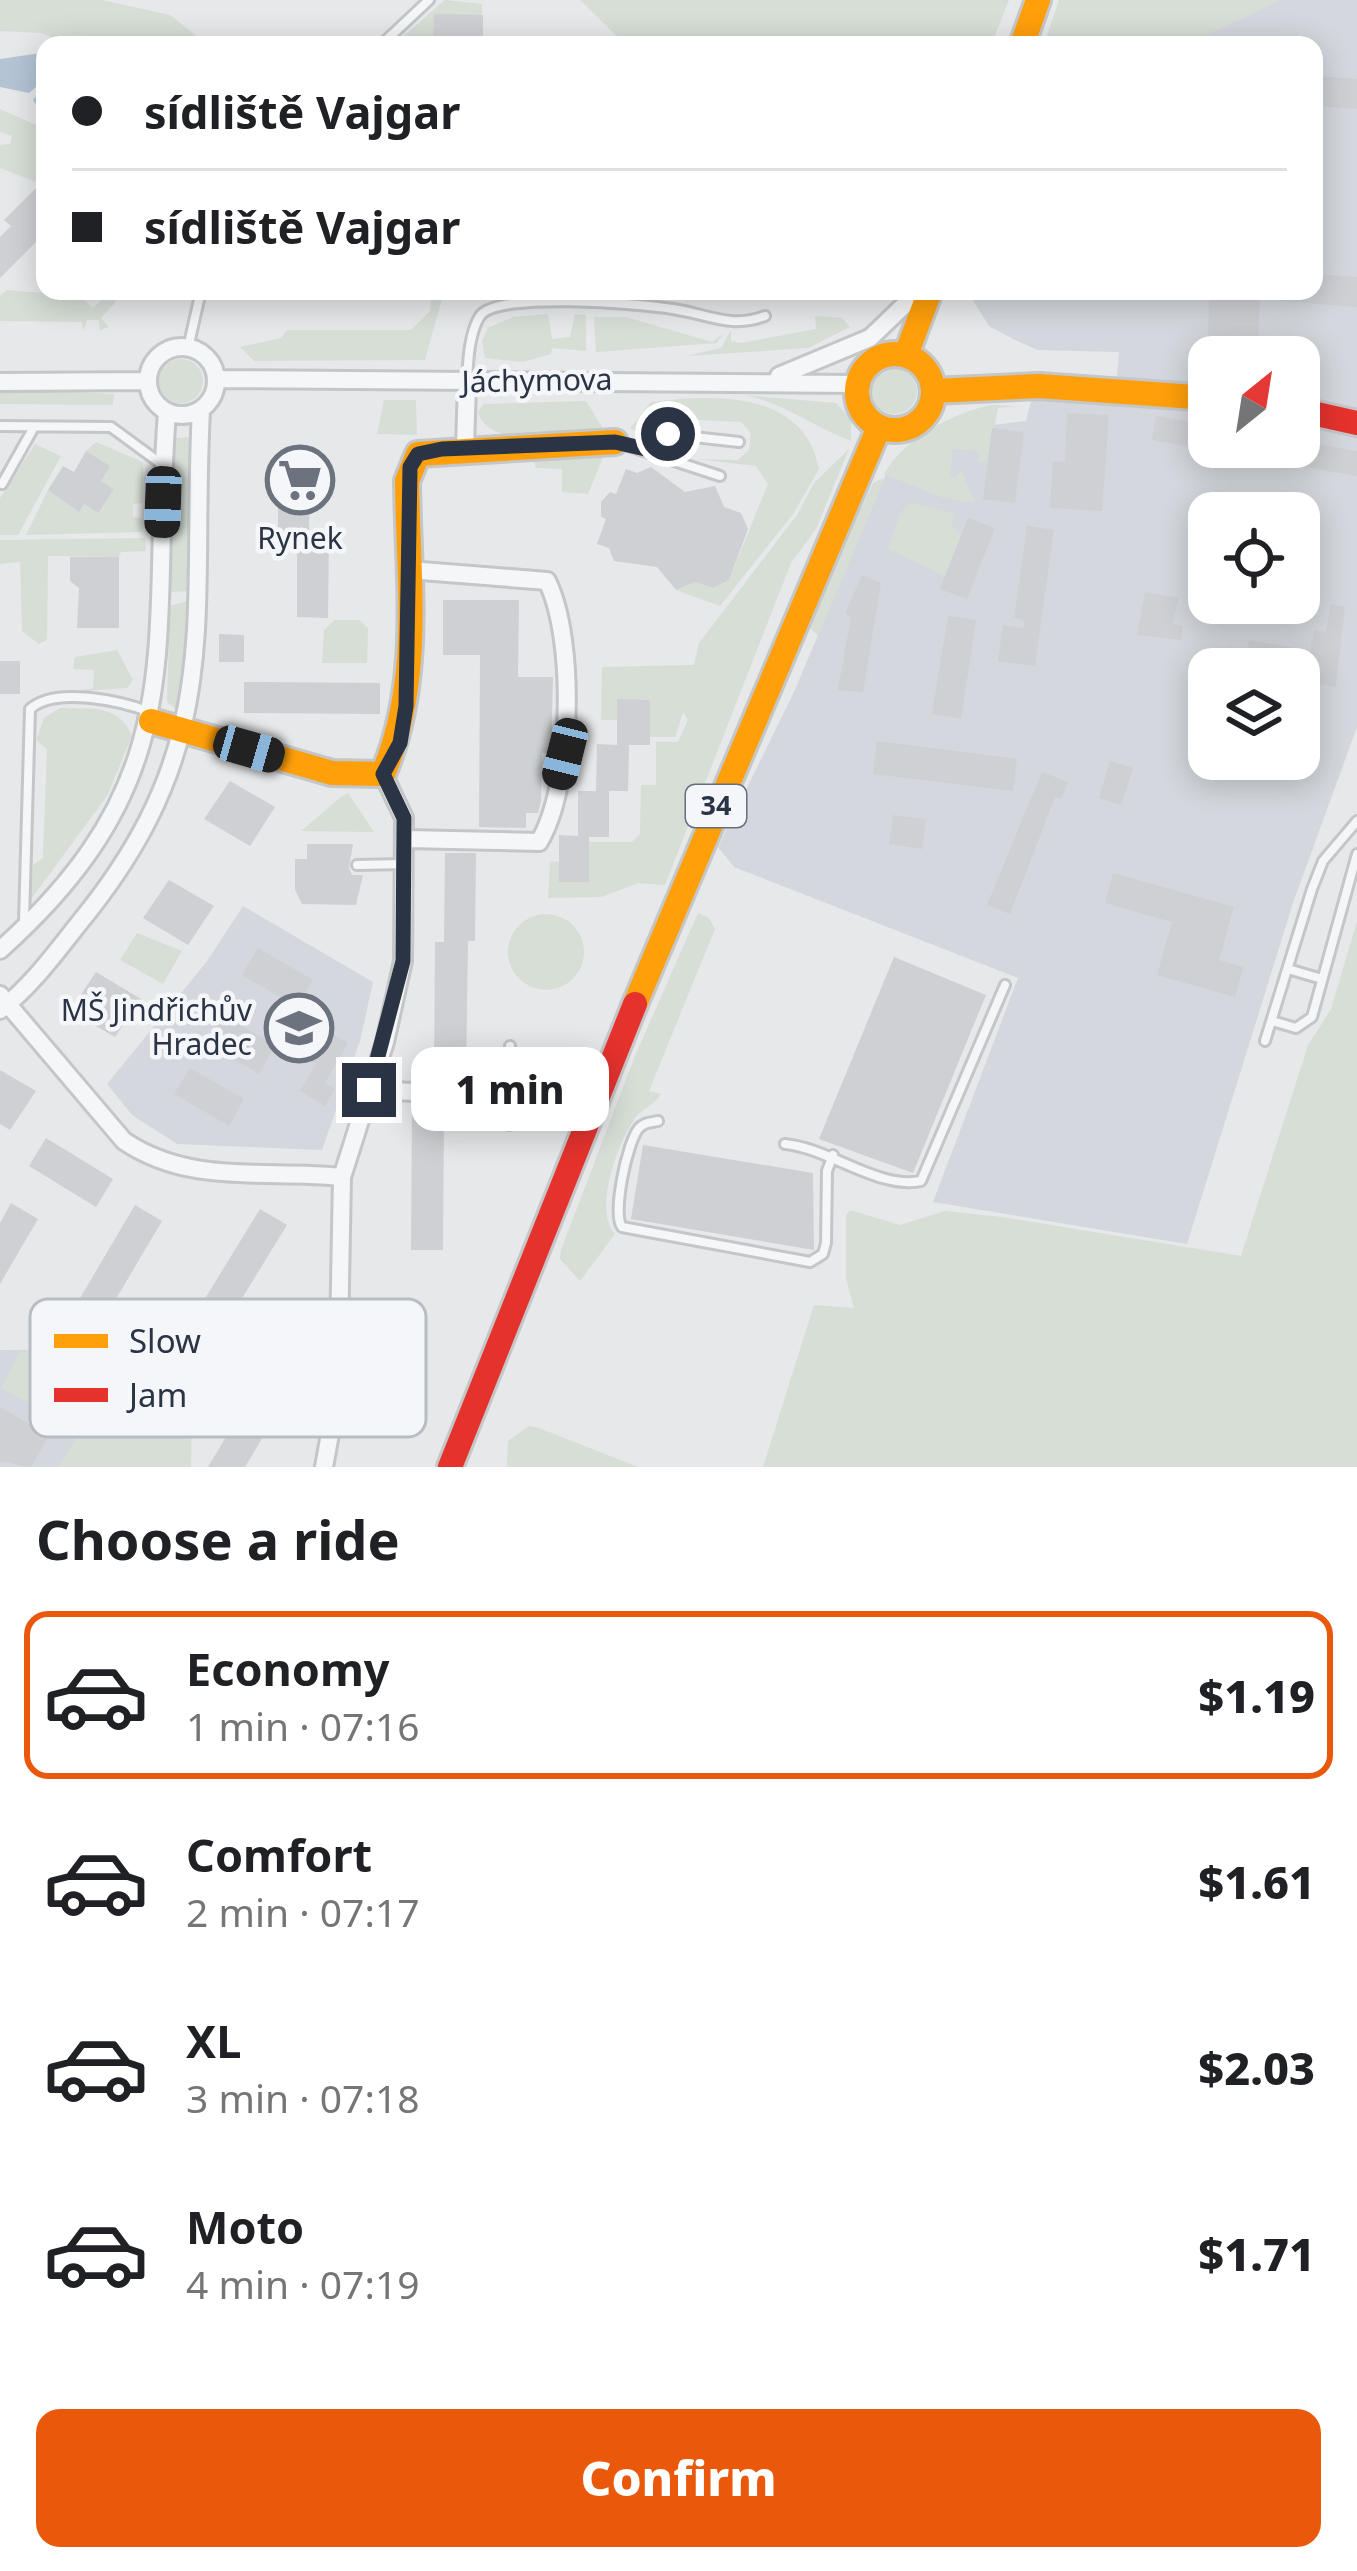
<!DOCTYPE html>
<html lang="en">
<head>
<meta charset="utf-8">
<style>
	:root { --surface:#fff; --page:#f2f2f2; --text:#202124; --muted:#757577; --line:#e0e0e0; --accent:#ea580c }
	body { margin:0; font-family:"Noto Sans",sans-serif; background:var(--page); color:var(--text); height:100vh; display:flex; flex-direction:column; font-size:45px; white-space:nowrap }
	* { box-sizing:border-box; margin:0 }
	p { font-size:39px; color:var(--muted) }
	.icon { flex:none; width:66px; height:66px; fill:none; stroke:currentColor; stroke-width:2; stroke-linecap:round; stroke-linejoin:round }
	.map { position:relative; height:1467px; overflow:hidden }
	.panel { display:flex; flex-direction:column; background:var(--surface); flex:1 }
	.panel>* { flex:none }
	.top-card { position:absolute; left:36px; top:36px; width:1287px; height:264px; border-radius:24px; box-shadow:0 6px 30px #0003; display:grid; align-content:center; height:264px; padding:0 36px; background:var(--surface) }
	.needle { width:78px; rotate:30deg }
	.buttons { position:absolute; left:1188px; top:336px; display:grid; gap:24px }
	.buttons a { display:grid; place-items:center; width:132px; height:132px; border-radius:24px; background:var(--surface); box-shadow:0 6px 30px #0003; font-size:60px }
	.end { position:absolute; width:54px; height:54px; margin:-27px; border:15px solid #2b3445; background:#fff; box-shadow:0 0 0 6px #fff }
	.from { border-radius:50% }
	.bubble { position:absolute; height:84px; border-radius:24px; background:var(--surface); box-shadow:0 6px 30px #0003; font-size:39px; font-weight:800; line-height:84px; text-align:center }
	.car { position:absolute; width:36px; height:72px; margin:-36px -18px; border-radius:15px; box-shadow:0 0 9px 3px #0007; background:linear-gradient(#222 24%,#8ab4d8 0 40%,#222 0 76%,#8ab4d8 0 86%,#222 0) }
	.top-card b { display:flex; align-items:center; gap:42px; height:114px; font-size:45px }
	.top-card b+b { border-top:3px solid var(--line) }
	.top-card i { width:30px; height:30px; background:var(--text) }
	ul { padding:0; list-style:none }
	li { display:flex; align-items:center; gap:36px; height:168px; margin:0 24px 18px; padding:0 12px; border:6px solid transparent; border-radius:24px }
	li div { flex:1 }
	li b { display:block; font-size:45px }
	li em { font-style:normal; font-weight:800 }
	li.on { border-color:var(--accent) }
	li>.icon { width:108px; height:108px; stroke-width:1.5 }
	h2 { padding:0 36px; font-size:54px; line-height:144px }
	.action { display:flex; gap:24px; margin-top:auto; padding:24px 36px }
	.action a { flex:1; height:138px; border-radius:24px; background:var(--accent); color:#fff; font-size:48px; font-weight:800; line-height:138px; text-align:center }
	.map>svg:first-child { display:block }
</style>
</head>
<body>
<div class="map">
<svg width="1357" height="1467" viewBox="0 0 1357 1467">
	<rect width="100%" height="100%" fill="#e6e8ea"/>
	<!-- built -->
	<path fill="#d4d7dd" fill-rule="evenodd" d="M1279,0H1357V727L1293,903L1187,1244L933,1202L1018,978L734,867L718,847L794,692L886,474L943,431L1026,421L1032,398L1115,399L1119,352L1038,350L1015,340L989,326L967,291H1314V45H1185ZM1209,357H1299V447H1209ZM1209,513H1299V603H1209ZM1209,669H1299V759H1209Z
		M243,906L373,982L360,1041L322,1150L177,1144L132,1115L107,1084L208,960Z
		M0,1350L188,1352L191,1467H0Z"/>
	<!-- green -->
	<path fill="#d6ded6" d="M0,0H101L170,15L208,45H69L42,33L0,31Z
		M445,0L482,4V44L393,45Z
		M580,0H1009L991,45H626Z
		M1059,0H1279L1185,45H1044Z
		M0,109L45,129V177L39,183L0,168V145L10,144L12,136L0,132Z
		M7,290L80,296L93,308L105,296L108,301L116,291L121,296L101,318L109,327L100,330L99,320H87L83,331L82,322L0,321V296Z
		M432,291L442,299L425,360L254,361L240,347L281,338L287,330H411L430,311Z
		M548,314L552,339L570,337L575,314L586,315V351L552,348L551,354L523,362L485,358L482,340L488,328L513,317Z
		M815,316L842,318L850,327L808,348L687,356L721,348L731,330V341L741,343L816,329Z
		M594,317H626L712,342L723,334L717,343L596,352Z
		M159 381a22 22 0 1 1 44 0a22 22 0 1 1-44 0Z
		M871 391a23 23 0 1 1 46 0a23 23 0 1 1-46 0Z
		M0,389L114,394L113,405L0,404Z
		M743,395L836,403L851,419V441C813,427 784,402 743,395Z
		M384,400H416L417,435L377,434Z
		M586,401L607,435C574,436 489,452 478,412L484,404Z
		M651,402C715,394 805,391 819,469L793,514L720,606L676,590L695,582L713,588L729,580L768,484L756,466L695,459L738,460L749,450L751,433L741,422L659,418L646,433L630,429Z
		M991,405L1019,406L998,408L987,463L979,461V451L953,449L950,477L956,478L961,470L975,503L943,498L884,474C905,438 951,414 991,405Z
		M193,437L190,591L171,592L170,486L175,438Z
		M96,442L143,462V503L133,504V517L142,518V532L26,535L48,490L78,511L84,504L100,513L114,489L101,481L109,466L86,451Z
		M35,444L61,456L18,535H0V498Z
		M849,449L816,529L791,563L665,885L638,883L601,897L548,898L550,861L559,862V882H588L589,842H632L640,834L641,785H656V742H678L688,720L683,712L675,737H650L617,700V720H601L602,667L694,665L699,643L797,515L814,483Z
		M562,454L604,455L588,494L562,492V469L536,468L534,461Z
		M881,479L884,480L818,636L806,624L873,483Z
		M911,503L955,514L951,526L961,535L945,576L888,549L900,513Z
		M145,538L146,551L121,552L119,557L48,556L47,640L39,644L22,631L20,562L0,564V540Z
		M190,600V658L178,710L167,702L170,606Z
		M335,620H359L368,628L367,663H322L324,630Z
		M117,650L133,680L127,688L74,692L93,688L94,670L73,669L75,657Z
		M60,708C90,709 119,703 132,736L107,796L31,899L33,865L43,858L47,749L36,740L44,718Z
		M348,793L374,832L301,831L341,797Z
		M698,913L709,918L715,929L649,1091L661,1094C653,1107 640,1109 633,1121C617,1146 593,1210 615,1234L580,1281L560,1259L561,1250L635,1056Z
		M508 952a38 38 0 1 1 76 0a38 38 0 1 1-76 0Z
		M1357,921V1467H763L814,1305L854,1308L846,1279V1215L850,1210L900,1225L945,1211L1002,1217L1241,1256L1308,1045L1331,1009Z
		M137,933L182,951L163,984L120,960Z
		M21,1350L96,1391L76,1429L1,1388Z
		M113,1375L192,1415L191,1467H59Z
		M529,1426L539,1428L638,1467H507L508,1441Z"/>
	<!-- water -->
	<path fill="#b4c4d5" d="M41,53L45,117L33,100L41,91L37,86L29,93L0,87V59Z"/>
	<!-- building -->
	<path fill="#ced0d3" d="M434,14L483,15V45H433Z
		M1314,76L1357,79V109L1314,106Z
		M45,179V233L0,278V237L11,226L4,220Z
		M1314,274L1357,277V307L1281,301V291H1314Z
		M1209,291H1260L1258,346L1208,345Z
		M1067,413L1109,415L1102,511L1050,508L1053,461L1065,462Z
		M1156,416L1209,425V450L1152,440Z
		M992,428L1024,432L1015,503L983,499Z
		M1299,441L1357,451V476L1230,454V447H1299Z
		M86,451L110,466L101,481L114,489L99,513L84,504L79,512L48,490L63,466L74,472Z
		M278,453H310L309,535H329L328,618L297,617V536H278Z
		M651,467L685,492L715,486L724,507L741,513L748,529L729,580L713,588L695,582L676,590L657,567L614,561L609,548L597,544L606,519L601,517V502L610,492L616,494L626,469L637,473Z
		M968,518L995,528L967,599L940,589Z
		M1027,526L1054,530L1035,666L998,661L1003,625L1023,628L1025,621L1014,617Z
		M70,557H119V628H77L79,588L70,581Z
		M862,575L881,583L863,692L838,690L851,617L845,614Z
		M1145,592L1178,598L1173,624L1183,626L1181,640L1137,635Z
		M443,600H519L518,677H553L551,753H542L541,801L538,813H526V828L479,827L480,655H443Z
		M1331,604L1345,607L1336,687L1299,681V669H1244L1249,640L1310,651L1314,630L1326,632Z
		M948,616L976,620L961,719L932,714Z
		M219,634L244,635V662H219Z
		M0,661H20V694H0Z
		M244,682L380,683V714L244,713Z
		M617,699L650,700V745H629L628,791H609V837H589V882H559V835L578,836V791H596L597,744L617,745Z
		M877,741L1017,759L1013,791L873,774Z
		M1110,761L1133,768L1121,805L1099,798Z
		M1042,772L1068,782L1061,799L1055,797L1010,914L987,905Z
		M230,781L275,807L250,846L204,819Z
		M893,815L926,819L922,849L889,844Z
		M307,844H353L349,868L352,875H363L356,905L302,904L295,890V859H307Z
		M445,853H476L475,941H468L466,1076H434L435,942H444Z
		M1113,873L1234,907L1219,960L1243,967L1235,997L1157,975L1172,922L1105,903Z
		M169,880L214,906L188,945L143,918Z
		M258,948L313,980L297,1007L242,975Z
		M894,957L986,995L913,1173L819,1139Z
		M96,972L141,999L115,1037L70,1011Z
		M288,1009L348,1043L325,1083L335,1089L325,1106L300,1091L316,1064L272,1038Z
		M221,1014L275,1045L259,1074L205,1042Z
		M190,1068L244,1099L229,1126L174,1094Z
		M0,1070L36,1091L10,1130L0,1124Z
		M412,1114H444L443,1250H411Z
		M46,1138L113,1179L96,1207L29,1166Z
		M643,1145L813,1173L814,1250L631,1219Z
		M11,1203L38,1219L0,1284V1223Z
		M135,1205L162,1221L97,1331L70,1315Z
		M260,1209L287,1225L220,1334L193,1318Z
		M269,1365L296,1381L263,1437L245,1467H208Z
		M0,1407L49,1436L31,1467L0,1461Z"/>
	<g fill="none" stroke-linecap="round" stroke-linejoin="round">
		<defs>
			<path id="lane" d="M381,45L429,0
				M188,348L201,291
				M467,381C468,362 469,333 480,316C497,291 641,304 673,309C707,314 731,329 765,316
				M0,426L111,427L160,463
				M616,442L720,476
				M651,450L667,434L739,442
				M2,484L34,427
				M357,865L405,864
				M24,921L30,709C55,686 121,701 150,712
				M1288,969L1322,979
				M1272,1021L1296,1028L1312,1017L1357,854
				M1265,1041L1312,889L1323,861L1357,821
				M658,1121C649,1123 645,1122 639,1128C627,1142 612,1214 622,1227L810,1262L823,1254L826,1243L827,1171L833,1155
				M509,1125L505,1096L510,1046
				M785,1144C829,1148 879,1190 921,1181L1005,985"/>
			<path id="street" d="M148 381a34 34 0 1 1 68 0a34 34 0 1 1-68 0Z
				M779,376L870,338L919,291
				M216,379L857,384
				M0,382L148,381
				M465,448L467,383
				M406,839L539,842C573,786 576,639 547,581L409,570
				M0,950C197,774 149,645 167,412
				M0,995L124,1141C191,1186 266,1169 342,1177
				M0,1010C30,988 57,951 80,922C227,742 190,621 201,410
				M369,1090L505,1096
				M324,1467L338,1390L342,1177L385,1042L403,961L404,818L383,774"/>
			<path id="slow" d="M1022,45L1038,0
				M857 392a38 38 0 1 1 76 0a38 38 0 1 1-76 0Z
				M906,355L930,291
				M933,391L1039,386L1209,398
				M151,721L332,773L383,774C423,679 408,581 407,481L418,454L615,442
				M635,1004L879,427"/>
			<path id="jam" d="M1299,410L1357,423
				M450,1467L635,1004"/>
		</defs>
		<!-- lane casing -->
		<use href="#lane" stroke="#c4c6c8" stroke-width="14"/>
		<!-- street casing -->
		<use href="#street" stroke="#c4c6c8" stroke-width="22"/>
		<!-- slow casing -->
		<use href="#slow" stroke="#c4c6c8" stroke-width="30"/>
		<!-- jam casing -->
		<use href="#jam" stroke="#c4c6c8" stroke-width="30"/>
		<!-- lane -->
		<use href="#lane" stroke="#f5f6f7" stroke-width="8"/>
		<!-- street -->
		<use href="#street" stroke="#f5f6f7" stroke-width="16"/>
		<!-- slow -->
		<use href="#slow" stroke="#ff9f0a" stroke-width="24"/>
		<!-- jam -->
		<use href="#jam" stroke="#e5322d" stroke-width="24"/>
	</g>
	<g fill="none" stroke-linecap="round" stroke-linejoin="round">
		<!-- route -->
		<path stroke="#2b3445" stroke-width="15" d="M369,1090L403,961L404,818L383,774L400,743L406,706L410,467L418,454L442,449L615,442L650,450L668,434"/>
	</g>
	<!-- icons -->
	<defs>
		<symbol id="supermarket-ring" viewBox="-11 -11 22 22"><circle r="9.5" fill="#f4f6f9" stroke="#6c737f" stroke-width="1.5"/><path d="M-6-5.5h2.5l.6 2H6L4.5 2H-2.5L-4.4-4H-6ZM-1.5 3.2a1.3 1.3 0 1 0 .1 0ZM3 3.2a1.3 1.3 0 1 0 .1 0Z" fill="#6c737f"/></symbol>
		<symbol id="school-ring" viewBox="-11 -11 22 22"><circle r="9.5" fill="#f4f6f9" stroke="#6c737f" stroke-width="1.5"/><path d="M0-5L7-2L0 1L-7-2ZM-4 1L0 2.5L4 1V4Q0 6-4 4Z" fill="#6c737f"/></symbol>
	</defs>
	<g fill-rule="evenodd">
		<use href="#supermarket-ring" x="262" y="442" width="76" height="76"/>
		<use href="#school-ring" x="261" y="990" width="76" height="76"/>
	</g>
	<g text-anchor="middle" stroke-width="9" stroke-linejoin="round" paint-order="stroke">
		<!-- shield labels -->
		<rect fill="#f4f6f9" stroke="#676e7b" stroke-width="3" x="686" y="785" width="60" height="42" rx="9"/>
		<g font-size="27" font-weight="bold" fill="#2b3445">
			<text x="716" y="815">34</text>
		</g>
		<!-- street labels -->
		<g font-size="30" fill="#2b3445" stroke="#f4f6f9">
			<text transform="translate(537 381) rotate(-1)" y="10">Jáchymova</text>
		</g>
		<!-- poi labels -->
		<g font-size="30" fill="#2b3445" stroke="#f4f6f9">
			<text x="300" y="549">Rynek</text>
			<text x="252" y="1021" text-anchor="end">MŠ Jindřichův<tspan x="252" dy="34">Hradec</tspan></text>
		</g>
	</g>
	<!-- legend -->
	<rect x="30" y="1299" width="396" height="138" rx="18" fill="#f4f6f9" stroke="#b8bcc3" stroke-width="3"/>
	<rect x="54" y="1334" width="54" height="14" fill="#ff9f0a"/>
	<rect x="54" y="1388" width="54" height="14" fill="#e5322d"/>
	<g font-size="33" fill="#2b3445">
		<text x="129" y="1353">Slow</text>
		<text x="129" y="1407">Jam</text>
	</g>
</svg>
<div class="buttons">
<a><svg class="needle" viewBox="-14 -14 28 28"><path d="M0-13l5 13h-10z" fill="#e53935"/><path d="M0 13l5-13h-10z" fill="#757577"/></svg></a>
<a><svg class="icon" aria-label="locate" viewBox="0 0 24 24"><circle cx="12" cy="12" r="6"/><path d="M12 2v4M12 18v4M2 12h4M18 12h4"/></svg></a>
<a><svg class="icon" aria-label="layers" viewBox="0 0 24 24"><path d="M12 4l9 5-9 5-9-5zM3 14l9 5 9-5"/></svg></a>
</div>
<i class="end from" style="left:668px;top:434px"></i>
<i class="end" style="left:369px;top:1090px"></i>
<div class="bubble" style="left:411px;top:1047px;width:198px">1 min</div>
<i class="car" style="left:163px;top:502px;rotate:182deg"></i>
<i class="car" style="left:249px;top:749px;rotate:106deg"></i>
<i class="car" style="left:565px;top:754px;rotate:194deg"></i>
<div class="top-card">
<b><i class="from"></i>sídliště Vajgar</b>
<b><i></i>sídliště Vajgar</b>
</div>
</div>
<section class="panel">
<h2>Choose a ride</h2>
<ul>
<li class="on"><svg class="icon" aria-label="car" viewBox="0 0 24 24"><path d="M5 17H2v-5l4-1 3-4h7l3 4 3 1v5h-3M9 17h6M6 11h13"/><circle cx="7" cy="17" r="2"/><circle cx="17" cy="17" r="2"/></svg><div><b>Economy</b><p>1 min · 07:16</p></div><em>$1.19</em></li>
<li><svg class="icon" aria-label="car" viewBox="0 0 24 24"><path d="M5 17H2v-5l4-1 3-4h7l3 4 3 1v5h-3M9 17h6M6 11h13"/><circle cx="7" cy="17" r="2"/><circle cx="17" cy="17" r="2"/></svg><div><b>Comfort</b><p>2 min · 07:17</p></div><em>$1.61</em></li>
<li><svg class="icon" aria-label="car" viewBox="0 0 24 24"><path d="M5 17H2v-5l4-1 3-4h7l3 4 3 1v5h-3M9 17h6M6 11h13"/><circle cx="7" cy="17" r="2"/><circle cx="17" cy="17" r="2"/></svg><div><b>XL</b><p>3 min · 07:18</p></div><em>$2.03</em></li>
<li><svg class="icon" aria-label="car" viewBox="0 0 24 24"><path d="M5 17H2v-5l4-1 3-4h7l3 4 3 1v5h-3M9 17h6M6 11h13"/><circle cx="7" cy="17" r="2"/><circle cx="17" cy="17" r="2"/></svg><div><b>Moto</b><p>4 min · 07:19</p></div><em>$1.71</em></li>
</ul>
<div class="action"><a>Confirm</a></div>
</section>
</body>
</html>
